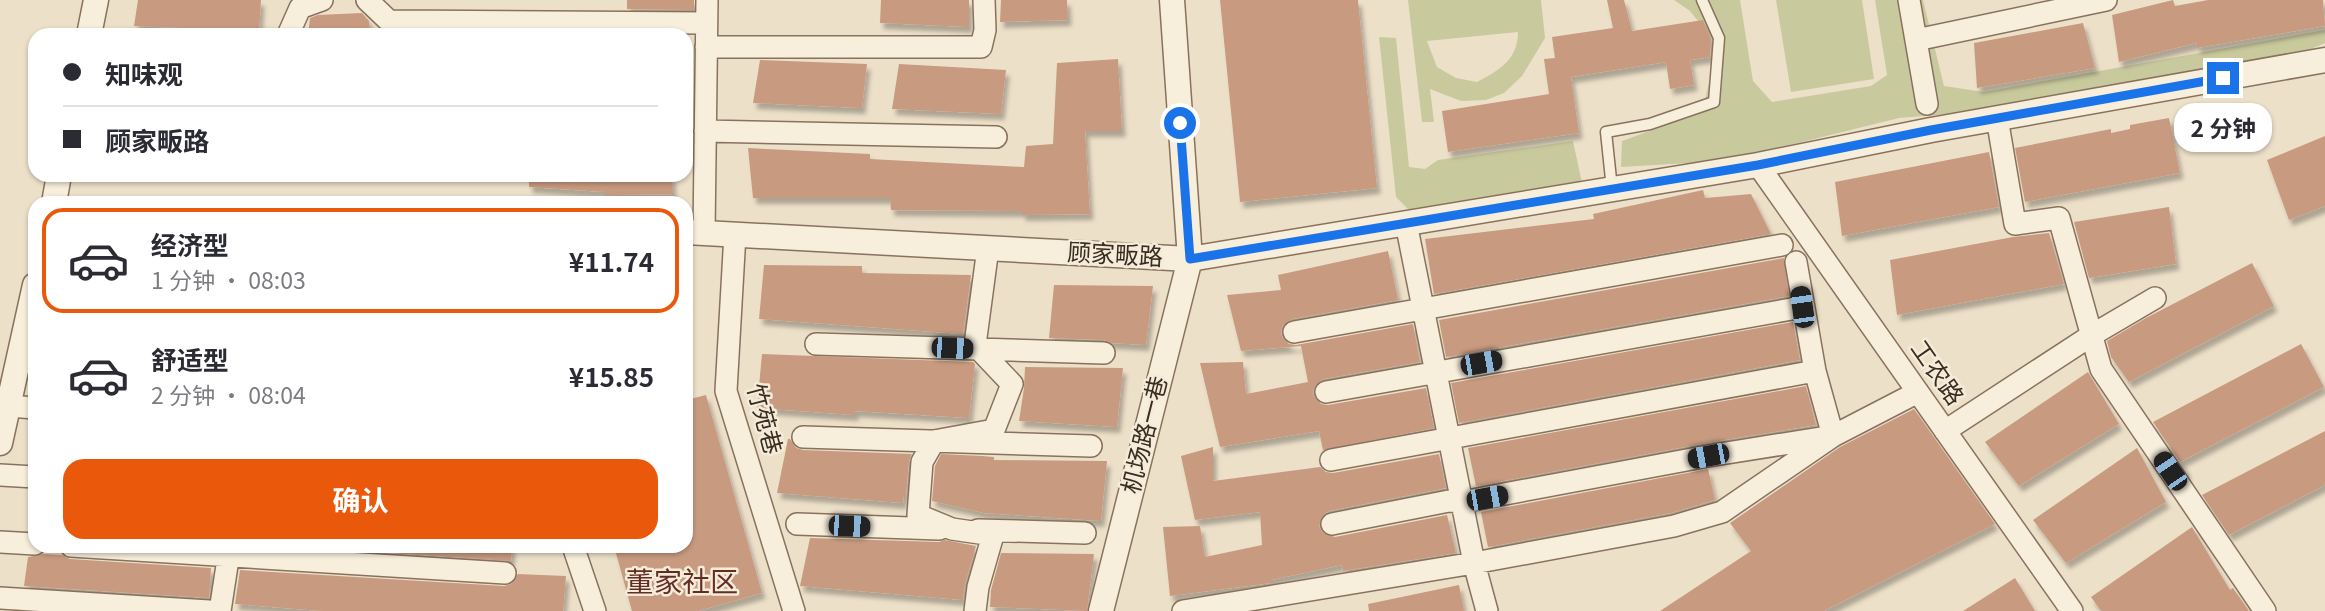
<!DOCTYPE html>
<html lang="zh">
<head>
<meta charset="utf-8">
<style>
	:root { --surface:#fff; --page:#f2f2f3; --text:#2b2b33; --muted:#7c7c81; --line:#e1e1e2; --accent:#ea580c }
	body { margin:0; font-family:Georgia,"Noto Sans SC",serif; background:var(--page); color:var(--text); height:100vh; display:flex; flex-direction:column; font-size:26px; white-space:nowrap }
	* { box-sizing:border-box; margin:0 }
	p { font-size:23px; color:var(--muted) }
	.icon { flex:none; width:38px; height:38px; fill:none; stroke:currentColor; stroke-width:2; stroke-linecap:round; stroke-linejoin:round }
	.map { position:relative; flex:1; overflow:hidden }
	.details { position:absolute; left:28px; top:196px; width:665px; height:357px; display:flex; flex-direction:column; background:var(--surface); border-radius:21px; box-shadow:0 2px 5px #0004 }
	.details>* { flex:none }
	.hud { position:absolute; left:28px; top:28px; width:665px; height:154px; border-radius:21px; box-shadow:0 2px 5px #0004; display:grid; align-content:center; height:154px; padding:0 35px; background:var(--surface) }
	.end { position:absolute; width:32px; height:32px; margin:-16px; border:9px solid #1a73e8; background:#fff; box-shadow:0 0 0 4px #fff }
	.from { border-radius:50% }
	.bubble { position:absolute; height:49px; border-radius:21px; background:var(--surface); box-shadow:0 2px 5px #0004; font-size:23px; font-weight:700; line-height:49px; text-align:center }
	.car { position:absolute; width:21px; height:42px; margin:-21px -10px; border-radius:9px; box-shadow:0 0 5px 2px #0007; background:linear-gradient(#222 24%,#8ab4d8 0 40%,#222 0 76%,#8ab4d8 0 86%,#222 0) }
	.hud b { display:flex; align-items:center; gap:24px; height:66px; font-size:26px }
	.hud b+b { border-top:2px solid var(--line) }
	.hud i { width:18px; height:18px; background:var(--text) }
	ul { padding:12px 0 0; list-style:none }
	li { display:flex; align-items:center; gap:21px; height:105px; margin:0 14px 10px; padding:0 21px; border:4px solid transparent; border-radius:21px }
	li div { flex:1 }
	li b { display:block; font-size:26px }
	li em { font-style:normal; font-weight:700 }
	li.current { border-color:var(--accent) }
	li>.icon { width:63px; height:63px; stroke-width:1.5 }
	.primary-button { display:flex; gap:14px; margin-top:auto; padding:14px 35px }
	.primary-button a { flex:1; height:80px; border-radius:21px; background:var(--accent); color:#fff; font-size:28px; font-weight:700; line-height:80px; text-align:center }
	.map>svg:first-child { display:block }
</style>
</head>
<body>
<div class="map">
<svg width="2325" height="611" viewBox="0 0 2325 611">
	<defs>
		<filter id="shadow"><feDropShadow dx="3.5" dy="6" stdDeviation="2" flood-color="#0004"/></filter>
	</defs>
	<rect width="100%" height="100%" fill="#ede0c9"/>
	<!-- green -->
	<path fill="#c8ca9d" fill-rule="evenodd" d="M1408,0H1541L1545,38L1522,76L1504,93L1486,100L1461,101L1430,89L1434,122H1422ZM1518,32C1518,59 1500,70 1477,82L1456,78L1437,67L1427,41Z
		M1674,0H1740L1753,81L1772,102L1871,86L1887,75L1875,0H1923L1944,86L1984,92L2325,30V43L2311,49L2184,77L2012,109L1899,118L1790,145L1706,162L1621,167L1622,141L1663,126L1705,100L1711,74L1713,40L1690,11Z
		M1776,0H1862L1874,79L1791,92Z
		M1379,37L1396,38L1409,167L1425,169L1438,160L1573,141L1582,183L1433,212L1408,209L1396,197Z"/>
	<!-- building -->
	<path fill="#c89b81" filter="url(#shadow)" d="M138,0H261L259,31L134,26Z
		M627,0H694V10L627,9Z
		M881,0H969V27L880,23Z
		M1001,0H1067L1068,20L1000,22Z
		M1220,0H1358L1377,188L1240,202Z
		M1607,0H1624L1632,31L1703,20L1711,39L1710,57L1690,60L1694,85L1670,89L1666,62L1571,77L1579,133L1448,152L1442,111L1549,94L1544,59L1555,58L1552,37L1613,28Z
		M2173,0L2175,6L2208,0H2323L2325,26L2197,48V43L2119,62L2112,15Z
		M362,13L369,21L370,35H308L310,18L318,15Z
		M2083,23L2095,68L1977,88L1974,43Z
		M1118,59L1122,131H1085L1090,214L1022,215V211L891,210L890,198H753L748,148L870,154V159L1024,167L1026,146L1053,144L1057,63Z
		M760,60L867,64L862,108L753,103Z
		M899,64L1006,70L1001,114L892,109Z
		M2169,118L2180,173L2025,202L2015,148L2111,129V133L2130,129V125Z
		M2325,136V206L2289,220L2267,160Z
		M1989,152L1999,207L1842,236L1835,182Z
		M529,175H672L673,194L605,195V192L529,187Z
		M1703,190L1705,198L1751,194L1771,234L1434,294L1425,239L1594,219L1593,214Z
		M2169,207L2176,264L2089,278L2074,222Z
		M2049,233L2064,284L1897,315L1890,260L2013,237Z
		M1388,251L1398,300L1292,319L1282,327L1281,335L1289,344L1296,345L1413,324L1420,362L1323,379L1314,387L1313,395L1321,404L1328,405L1426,388L1434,428L1323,450L1319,431L1220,447L1200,363L1243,362L1246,394L1308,382L1301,346L1241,351L1227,295L1281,290L1278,275Z
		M1784,258L1789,296L1446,357L1439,320Z
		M2252,263L2274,306L2129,382L2111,357L2107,341L2146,318Z
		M764,265L862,266V273L971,275L963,334L759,319Z
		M1054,285L1153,286L1146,345L1112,343L1104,340L1049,338Z
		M1793,322L1800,360L1459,423L1451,383Z
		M2301,344L2324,387L2180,462L2153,422Z
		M762,354L973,362L975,364L969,418L855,411V415L757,408Z
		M1025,367L1123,368L1117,427L1019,421L1024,388Z
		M2088,372L2119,424L2019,486L1985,442Z
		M1806,386L1816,425L1706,443L1476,486L1468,448Z
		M706,395L762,593L698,611H632L614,546H686V400Z
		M1914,409L1995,524L1824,611H1660L1751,551L1730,523L1840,447Z
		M2325,431V485L2229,535L2202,495Z
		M788,439H790L796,448L803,450L912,454L909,461L906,495H904L903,503L777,493Z
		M1213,447V481L1320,467L1326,472L1333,473L1439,454L1446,488L1329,511L1323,515L1319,526L1323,533L1335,537L1447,515L1456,553L1343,571L1342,565L1271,580V583L1170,596L1163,527L1200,526L1205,557L1262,545L1260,512L1195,520L1181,456Z
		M2137,448L2166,502L2066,563L2033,520Z
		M941,454L982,456L994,457V460L1107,461L1101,521L984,513L932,501L935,466Z
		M1708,469L1715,500L1671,513L1488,547L1481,512Z
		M2192,527L2230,590L2233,588L2249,611H2101L2091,597Z
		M810,538L939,542L945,540L976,546L965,584L963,600L800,586Z
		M282,546H512L511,561Z
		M1001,553L1094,554L1087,611L990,607L991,590Z
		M43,554L62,555L70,559L211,568L209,598L24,586L28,557Z
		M240,570L504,586L511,584L518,574L566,576L563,611H322L235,604Z
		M2015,578L2035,611H1963Z
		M1459,585L1464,611H1369L1368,604Z"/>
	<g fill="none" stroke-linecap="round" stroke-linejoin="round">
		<defs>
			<path id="service" d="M1612,189L1606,132L1650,124L1714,102L1719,38L1702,0"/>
			<path id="minor" d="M367,0L389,21L706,23
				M1909,0L1927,104
				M288,35L300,8L322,0
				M1916,40L2106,0
				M706,47H981L985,30L984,0
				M1997,118L2015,224L2059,218L2101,369L2265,611
				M705,131L996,137
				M1758,165L2072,611
				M1406,223L1474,563L1487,611
				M704,233L707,0
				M735,234L726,391L794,611
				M1294,332L1782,245
				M816,344L1104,353
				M1326,392L1803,307
				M8,406L35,408
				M1945,431L2092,335L2155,298
				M803,437L1091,446
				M1331,460L1815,371
				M0,475L35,477
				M797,524L939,529
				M1332,524L1449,501L1462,502L1708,456L1833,436L1815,371L1796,262
				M978,530L1085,533
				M0,542L35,544
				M71,546L505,573
				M573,546L595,611
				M0,598L209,611
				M220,611L230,546
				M975,611L978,587L993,535L952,529L918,515L922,462L934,441L994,430L1012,384L975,345L988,248
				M1183,611L1474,563L1674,526L1722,512L1833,436L1918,392"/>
			<path id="tertiary" d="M89,35L96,0
				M54,203L59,175
				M686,232L1190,259L1758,165L1931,130L2325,60
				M0,443L35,285
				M1101,611L1190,259L1172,0"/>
		</defs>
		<!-- service casing -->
		<use href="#service" stroke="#88725e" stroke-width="13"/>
		<!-- minor casing -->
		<use href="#minor" stroke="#88725e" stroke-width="24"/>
		<!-- tertiary casing -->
		<use href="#tertiary" stroke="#88725e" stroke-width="27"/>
		<!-- service -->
		<use href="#service" stroke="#f7eedc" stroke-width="10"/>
		<!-- minor -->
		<use href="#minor" stroke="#f7eedc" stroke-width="21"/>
		<!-- tertiary -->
		<use href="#tertiary" stroke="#f7eedc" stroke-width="24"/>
	</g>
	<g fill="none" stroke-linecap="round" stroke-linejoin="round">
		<!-- route -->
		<path stroke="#1a73e8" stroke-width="9" d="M1180,123L1190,259L1758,165L1931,130L2223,78"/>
	</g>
	<g text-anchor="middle" stroke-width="5" stroke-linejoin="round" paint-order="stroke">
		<!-- street labels -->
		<g font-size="24" fill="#392c21" stroke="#f4ebd8">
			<text transform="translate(1115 255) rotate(3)" y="8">顾家畈路</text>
			<text transform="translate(1937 373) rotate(55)" y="8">工农路</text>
			<text transform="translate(764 419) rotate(75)" y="8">竹苑巷</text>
			<text transform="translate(1145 435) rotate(-76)" y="8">机场路一巷</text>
		</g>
		<!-- quarter labels -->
		<g font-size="28" fill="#642d23" stroke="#f4ebd8">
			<text x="682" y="592">董家社区</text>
		</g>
	</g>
</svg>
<i class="end from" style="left:1180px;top:123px"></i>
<i class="end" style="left:2223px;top:78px"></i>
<div class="bubble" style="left:2174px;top:103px;width:98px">2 分钟</div>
<i class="car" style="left:1802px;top:307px;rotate:352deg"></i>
<i class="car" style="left:952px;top:348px;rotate:92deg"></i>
<i class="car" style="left:1481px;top:363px;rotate:80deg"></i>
<i class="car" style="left:1708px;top:456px;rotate:259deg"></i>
<i class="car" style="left:2170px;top:471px;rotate:326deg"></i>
<i class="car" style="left:1487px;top:498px;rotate:80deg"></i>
<i class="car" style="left:849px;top:526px;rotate:92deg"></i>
<div class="hud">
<b><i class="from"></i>知味观</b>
<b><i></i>顾家畈路</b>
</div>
<section class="details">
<ul>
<li class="current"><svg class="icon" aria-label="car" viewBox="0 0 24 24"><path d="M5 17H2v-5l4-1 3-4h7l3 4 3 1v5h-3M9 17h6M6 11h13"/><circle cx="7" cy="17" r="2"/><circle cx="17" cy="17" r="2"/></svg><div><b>经济型</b><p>1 分钟 · 08:03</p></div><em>¥11.74</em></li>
<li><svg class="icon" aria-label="car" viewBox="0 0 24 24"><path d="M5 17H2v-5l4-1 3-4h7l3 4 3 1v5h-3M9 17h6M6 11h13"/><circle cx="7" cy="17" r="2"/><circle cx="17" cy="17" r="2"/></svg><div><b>舒适型</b><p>2 分钟 · 08:04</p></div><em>¥15.85</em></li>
</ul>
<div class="primary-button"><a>确认</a></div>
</section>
</div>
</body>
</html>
